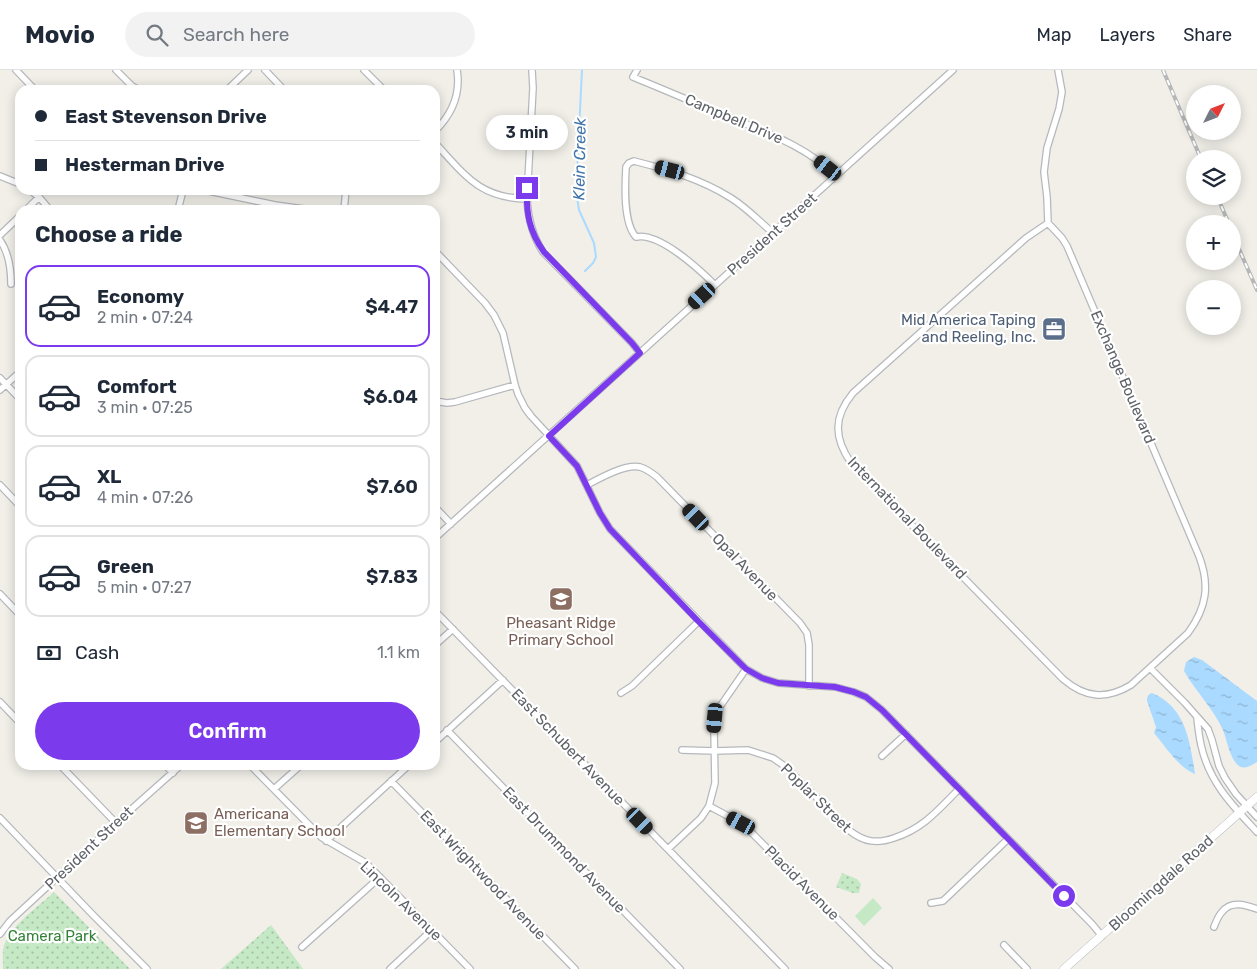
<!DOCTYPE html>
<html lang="en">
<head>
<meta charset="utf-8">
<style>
	:root { --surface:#fff; --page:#f2f2f3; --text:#1f2937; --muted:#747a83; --line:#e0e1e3; --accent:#7c3aed }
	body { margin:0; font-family:Rubik,sans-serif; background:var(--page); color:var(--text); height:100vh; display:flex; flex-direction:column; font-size:19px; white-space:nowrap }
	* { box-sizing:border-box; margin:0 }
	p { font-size:16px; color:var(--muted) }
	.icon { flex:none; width:28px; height:28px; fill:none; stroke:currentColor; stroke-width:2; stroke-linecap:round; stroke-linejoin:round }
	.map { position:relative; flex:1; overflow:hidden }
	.drawer { position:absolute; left:15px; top:135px; width:425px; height:565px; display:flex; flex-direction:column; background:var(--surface); border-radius:15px; box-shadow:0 2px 12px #0003 }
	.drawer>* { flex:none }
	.guide { position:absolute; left:15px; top:15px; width:425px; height:110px; border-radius:15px; box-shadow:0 2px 12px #0003; display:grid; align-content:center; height:110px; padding:0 20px; background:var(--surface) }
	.needle { width:32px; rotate:48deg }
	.controls { position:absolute; left:1186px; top:15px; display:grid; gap:10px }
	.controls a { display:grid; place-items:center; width:55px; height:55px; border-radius:50%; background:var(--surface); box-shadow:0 2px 12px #0003; font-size:25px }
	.end { position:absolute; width:22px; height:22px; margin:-11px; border:6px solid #7c3aed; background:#fff; box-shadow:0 0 0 2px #fff }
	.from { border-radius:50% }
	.bubble { position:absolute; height:35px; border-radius:18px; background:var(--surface); box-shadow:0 2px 12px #0003; font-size:16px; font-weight:600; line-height:35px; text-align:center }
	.car { position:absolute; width:15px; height:30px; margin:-15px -8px; border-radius:6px; box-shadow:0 0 4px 1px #0007; background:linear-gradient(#222 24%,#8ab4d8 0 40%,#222 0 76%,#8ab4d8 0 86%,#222 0) }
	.guide b { display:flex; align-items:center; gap:18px; height:48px; font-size:19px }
	.guide b+b { border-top:1px solid var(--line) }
	.guide i { width:12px; height:12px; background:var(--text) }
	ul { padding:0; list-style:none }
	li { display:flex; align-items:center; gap:15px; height:82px; margin:0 10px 8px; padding:0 10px; border:2px solid var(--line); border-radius:15px }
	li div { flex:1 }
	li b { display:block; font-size:19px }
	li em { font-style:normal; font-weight:600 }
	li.active { border-color:var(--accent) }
	li>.icon { width:45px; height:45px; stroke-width:1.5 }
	h2 { padding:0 20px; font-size:22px; line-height:60px }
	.pay { display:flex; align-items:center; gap:12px; height:55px; padding:0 20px; font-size:19px }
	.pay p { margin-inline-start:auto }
	.action { display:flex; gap:10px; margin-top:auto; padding:10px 20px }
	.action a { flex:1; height:58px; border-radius:30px; background:var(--accent); color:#fff; font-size:20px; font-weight:600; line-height:58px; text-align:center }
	header { display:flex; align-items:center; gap:30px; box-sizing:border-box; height:70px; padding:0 25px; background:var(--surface); border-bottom:1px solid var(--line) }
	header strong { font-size:24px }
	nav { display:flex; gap:28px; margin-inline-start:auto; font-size:18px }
	.search { width:350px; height:45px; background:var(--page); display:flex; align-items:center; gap:12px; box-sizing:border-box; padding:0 18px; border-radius:28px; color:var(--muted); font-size:19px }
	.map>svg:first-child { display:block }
</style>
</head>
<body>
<header>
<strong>Movio</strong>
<div class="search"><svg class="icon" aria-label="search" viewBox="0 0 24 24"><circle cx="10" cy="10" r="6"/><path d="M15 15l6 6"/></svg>Search here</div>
<nav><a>Map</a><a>Layers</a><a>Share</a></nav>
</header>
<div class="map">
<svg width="1257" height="899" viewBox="0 0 1257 899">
	<defs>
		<pattern id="park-dots" width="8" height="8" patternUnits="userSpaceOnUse" patternTransform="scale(1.25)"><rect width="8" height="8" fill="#c5e8c5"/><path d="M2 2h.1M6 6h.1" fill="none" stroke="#a3c0a4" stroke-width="1.8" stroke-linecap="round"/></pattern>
		<pattern id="water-ripples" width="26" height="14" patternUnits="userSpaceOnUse" patternTransform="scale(1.25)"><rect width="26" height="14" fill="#aadaff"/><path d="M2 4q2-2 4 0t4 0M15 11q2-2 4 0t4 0" fill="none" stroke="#8eb4d2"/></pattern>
	</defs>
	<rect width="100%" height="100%" fill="#f1efe8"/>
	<!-- grass -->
	<path fill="#c5e8c5" d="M873,828L882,838L864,856L855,846Z"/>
	<!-- park -->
	<path fill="url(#park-dots)" d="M842,803L857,809L861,814L859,823H853L836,817Z
		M54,822L130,899H3C3,891 2,883 4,876C10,856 39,836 54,822Z
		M271,855L303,899H221Z"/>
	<!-- water -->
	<path fill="url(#water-ripples)" d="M1194,587L1202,590L1257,631V692C1252,695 1245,700 1239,696C1230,690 1227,670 1223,660C1213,638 1196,622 1184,601L1186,592Z
		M1152,623C1186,637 1190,672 1195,704C1178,697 1166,677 1154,663L1156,657L1147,631C1147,627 1148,624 1152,623Z"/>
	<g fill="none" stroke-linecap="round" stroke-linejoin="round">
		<!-- stream -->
		<path stroke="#aadaff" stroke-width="2" d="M582,0L576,121L579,140L594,173L596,187L593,193L585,201"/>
		<defs>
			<path id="minor" d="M16,0L35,20
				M116,0L132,16L139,20
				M265,0L284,20
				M364,0L384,20
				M532,0L533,18L527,129C528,149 532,165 543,182L632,273L640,283
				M637,0L633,7C665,20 697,34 729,47C767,63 806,76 836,106
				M227,20L248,0
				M435,61C451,45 461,24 457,0
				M435,73C465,105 479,128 527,129
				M0,106L20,114
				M30,120L39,127L50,140
				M204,120L275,135L311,140
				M26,140L39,127
				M178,140L183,120
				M344,140L346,120
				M1048,153L1026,168L853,323C833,347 834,368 851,393L1063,609C1085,628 1106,630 1131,615L1188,563C1207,537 1210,515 1199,486L1067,176L1062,168L1048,153L1047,127L1044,102L1047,78L1059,39L1062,22L1058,0
				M0,165L20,146
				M0,170C9,183 11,198 11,214
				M435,181L485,233L494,245L503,263L515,315L518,324L525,338L531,346L577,396L600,443L610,459L699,551L746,599L762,608L778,613L835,617L854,622L866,627L882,640L1092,854L1102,866
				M715,215C699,199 659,162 636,167C623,153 625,115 626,97L629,93L634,91C669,100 701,109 731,128C747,138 759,151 773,163
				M0,308L20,329
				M0,320L20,302
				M435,331L447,333L455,332L515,315
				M0,415L20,436
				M587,415C600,408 625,394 640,397C647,399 652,403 657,407L800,553L807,563L809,575V616
				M435,437L451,454
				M435,468L953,0
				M0,524L20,545
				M435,541L785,899
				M435,575L453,559
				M1150,598L1185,633L1208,659L1212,670L1219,696L1225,708L1236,724L1257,747
				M621,623L632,616L699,551
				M0,632L20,653
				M1197,648C1198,657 1199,666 1201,675C1209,712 1232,735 1257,762
				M447,660L680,899
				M435,672L503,610
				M682,680L715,681L748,680L773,688L786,697L850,761C864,772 877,774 894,768C924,758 938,740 959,719
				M882,686L906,664
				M60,695L116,753
				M165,695L173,703
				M250,695L321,767L366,793L470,899
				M391,711L575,899
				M274,719L301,695
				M709,736L741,753L748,759L875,887L889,899
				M0,748L93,845L147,899
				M326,771L409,695
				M668,779L701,748L709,736L715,713L714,659L715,648L719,638L746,599
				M931,833L943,831L1008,769
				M1214,857C1216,852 1218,846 1222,842C1231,830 1246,835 1257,839
				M0,864L10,851L116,753L181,695
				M1004,875L1027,899
				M302,877L380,807
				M390,899L432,860"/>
			<path id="secondary" d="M1064,899L1257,727"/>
		</defs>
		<!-- minor casing -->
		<use href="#minor" stroke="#b5b8bc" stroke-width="8"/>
		<!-- secondary casing -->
		<use href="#secondary" stroke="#b6babf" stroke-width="9"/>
		<!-- minor -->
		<use href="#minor" stroke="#fff" stroke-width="5.5"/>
		<!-- secondary -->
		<use href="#secondary" stroke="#fff" stroke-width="8"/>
		<defs>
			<path id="rail" d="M1163,0L1201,89
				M1217,126L1229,154
				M1232,163L1257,220"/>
		</defs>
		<!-- rail casing -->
		<use href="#rail" stroke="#b6b7b8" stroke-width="4"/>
		<!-- rail -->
		<use href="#rail" stroke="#fff" stroke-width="2" stroke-dasharray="5.5" stroke-linecap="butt"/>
	</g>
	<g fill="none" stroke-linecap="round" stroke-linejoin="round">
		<!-- route -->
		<path stroke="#7c3aed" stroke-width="6" d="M527,118C526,143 529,161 544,182L632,273L640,283L549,366L577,396L600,443L610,459L698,551L746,599L762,608L778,613L835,617L854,622L866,627L882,640L1064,826"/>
	</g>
	<!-- icons -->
	<defs>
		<symbol id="office-square" viewBox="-11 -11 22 22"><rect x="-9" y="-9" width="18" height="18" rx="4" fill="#5c6f8a" stroke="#fff"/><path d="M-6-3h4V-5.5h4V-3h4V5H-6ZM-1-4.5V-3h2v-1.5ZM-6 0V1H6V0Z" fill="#fff"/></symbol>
		<symbol id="school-square" viewBox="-11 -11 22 22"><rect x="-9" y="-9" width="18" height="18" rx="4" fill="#8d6e63" stroke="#fff"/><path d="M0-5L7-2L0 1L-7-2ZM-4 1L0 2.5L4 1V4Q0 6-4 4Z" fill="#fff"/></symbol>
	</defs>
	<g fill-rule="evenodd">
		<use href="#office-square" x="1040" y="245" width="28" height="28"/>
		<use href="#school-square" x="547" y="515" width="28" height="28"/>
		<use href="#school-square" x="182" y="739" width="28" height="28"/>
	</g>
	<g text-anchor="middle" stroke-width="4.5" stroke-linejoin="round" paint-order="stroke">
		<!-- street labels -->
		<g font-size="15" fill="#5f6368" stroke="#fff">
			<text transform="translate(734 49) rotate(23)" y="5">Campbell Drive</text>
			<text transform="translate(772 164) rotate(-42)" y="5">President Street</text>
			<text transform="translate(1123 307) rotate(67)" y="5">Exchange Boulevard</text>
			<text transform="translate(907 448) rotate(46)" y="5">International Boulevard</text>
			<text transform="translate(745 497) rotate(46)" y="5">Opal Avenue</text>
			<text transform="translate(568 677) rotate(46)" y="5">East Schubert Avenue</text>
			<text transform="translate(816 728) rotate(44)" y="5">Poplar Street</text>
			<text transform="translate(89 778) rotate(-43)" y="5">President Street</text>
			<text transform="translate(564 780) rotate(46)" y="5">East Drummond Avenue</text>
			<text transform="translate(483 805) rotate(46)" y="5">East Wrightwood Avenue</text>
			<text transform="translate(802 813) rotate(45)" y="5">Placid Avenue</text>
			<text transform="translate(1161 813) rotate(-42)" y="5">Bloomingdale Road</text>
			<text transform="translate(401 831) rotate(44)" y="5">Lincoln Avenue</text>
		</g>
		<!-- service labels -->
		<g font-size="15" fill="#4e5e75" stroke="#fff" text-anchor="end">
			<text x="1036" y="255">Mid America Taping<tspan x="1036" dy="17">and Reeling, Inc.</tspan></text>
		</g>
		<!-- education labels -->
		<g font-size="15" fill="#785e54" stroke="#fff">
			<text x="561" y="558">Pheasant Ridge<tspan x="561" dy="17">Primary School</tspan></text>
			<text x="214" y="749" text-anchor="start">Americana<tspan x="214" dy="17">Elementary School</tspan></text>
		</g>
		<!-- park labels -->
		<g font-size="15" fill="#348238" stroke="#fff">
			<text x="52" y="871">Camera Park</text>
		</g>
		<!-- water labels -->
		<g font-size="16" font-style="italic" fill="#4174aa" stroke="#fff">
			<text transform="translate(579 89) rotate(-89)" y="6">Klein Creek</text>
		</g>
	</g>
</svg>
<div class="controls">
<a><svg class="needle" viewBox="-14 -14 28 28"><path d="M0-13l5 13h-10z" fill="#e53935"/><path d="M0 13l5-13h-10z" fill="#747a83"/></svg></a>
<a><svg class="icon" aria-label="layers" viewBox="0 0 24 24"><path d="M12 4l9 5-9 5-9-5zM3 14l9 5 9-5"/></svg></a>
<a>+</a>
<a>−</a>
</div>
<i class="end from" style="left:1064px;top:826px"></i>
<i class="end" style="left:527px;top:118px"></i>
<div class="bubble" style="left:486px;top:45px;width:82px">3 min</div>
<i class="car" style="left:828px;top:98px;rotate:308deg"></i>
<i class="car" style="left:670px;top:100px;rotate:285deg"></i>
<i class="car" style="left:702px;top:226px;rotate:228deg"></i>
<i class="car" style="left:696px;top:447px;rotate:316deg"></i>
<i class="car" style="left:715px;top:648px;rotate:185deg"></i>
<i class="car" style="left:640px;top:751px;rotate:136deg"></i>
<i class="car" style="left:741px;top:753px;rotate:298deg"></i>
<div class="guide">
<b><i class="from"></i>East Stevenson Drive</b>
<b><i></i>Hesterman Drive</b>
</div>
<section class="drawer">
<h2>Choose a ride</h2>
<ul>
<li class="active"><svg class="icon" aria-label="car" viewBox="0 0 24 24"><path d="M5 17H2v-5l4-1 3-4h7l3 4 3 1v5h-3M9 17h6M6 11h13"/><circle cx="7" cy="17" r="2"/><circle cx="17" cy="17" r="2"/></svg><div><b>Economy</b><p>2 min · 07:24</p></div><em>$4.47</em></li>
<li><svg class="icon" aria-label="car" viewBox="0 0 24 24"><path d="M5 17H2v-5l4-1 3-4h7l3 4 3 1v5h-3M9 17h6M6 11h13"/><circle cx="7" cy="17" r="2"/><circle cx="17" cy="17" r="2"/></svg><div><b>Comfort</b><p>3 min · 07:25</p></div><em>$6.04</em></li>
<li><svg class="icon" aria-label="car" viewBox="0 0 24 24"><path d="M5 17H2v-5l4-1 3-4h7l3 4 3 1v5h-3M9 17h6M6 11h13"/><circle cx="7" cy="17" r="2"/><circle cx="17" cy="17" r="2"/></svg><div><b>XL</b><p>4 min · 07:26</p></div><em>$7.60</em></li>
<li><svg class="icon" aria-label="car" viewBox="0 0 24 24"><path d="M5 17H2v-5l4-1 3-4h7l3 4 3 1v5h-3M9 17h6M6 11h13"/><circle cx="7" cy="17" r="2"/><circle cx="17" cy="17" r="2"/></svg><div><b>Green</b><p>5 min · 07:27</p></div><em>$7.83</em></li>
</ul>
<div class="pay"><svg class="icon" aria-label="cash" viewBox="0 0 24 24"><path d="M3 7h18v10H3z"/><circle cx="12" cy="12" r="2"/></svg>Cash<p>1.1 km</p></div>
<div class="action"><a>Confirm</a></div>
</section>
</div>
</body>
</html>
